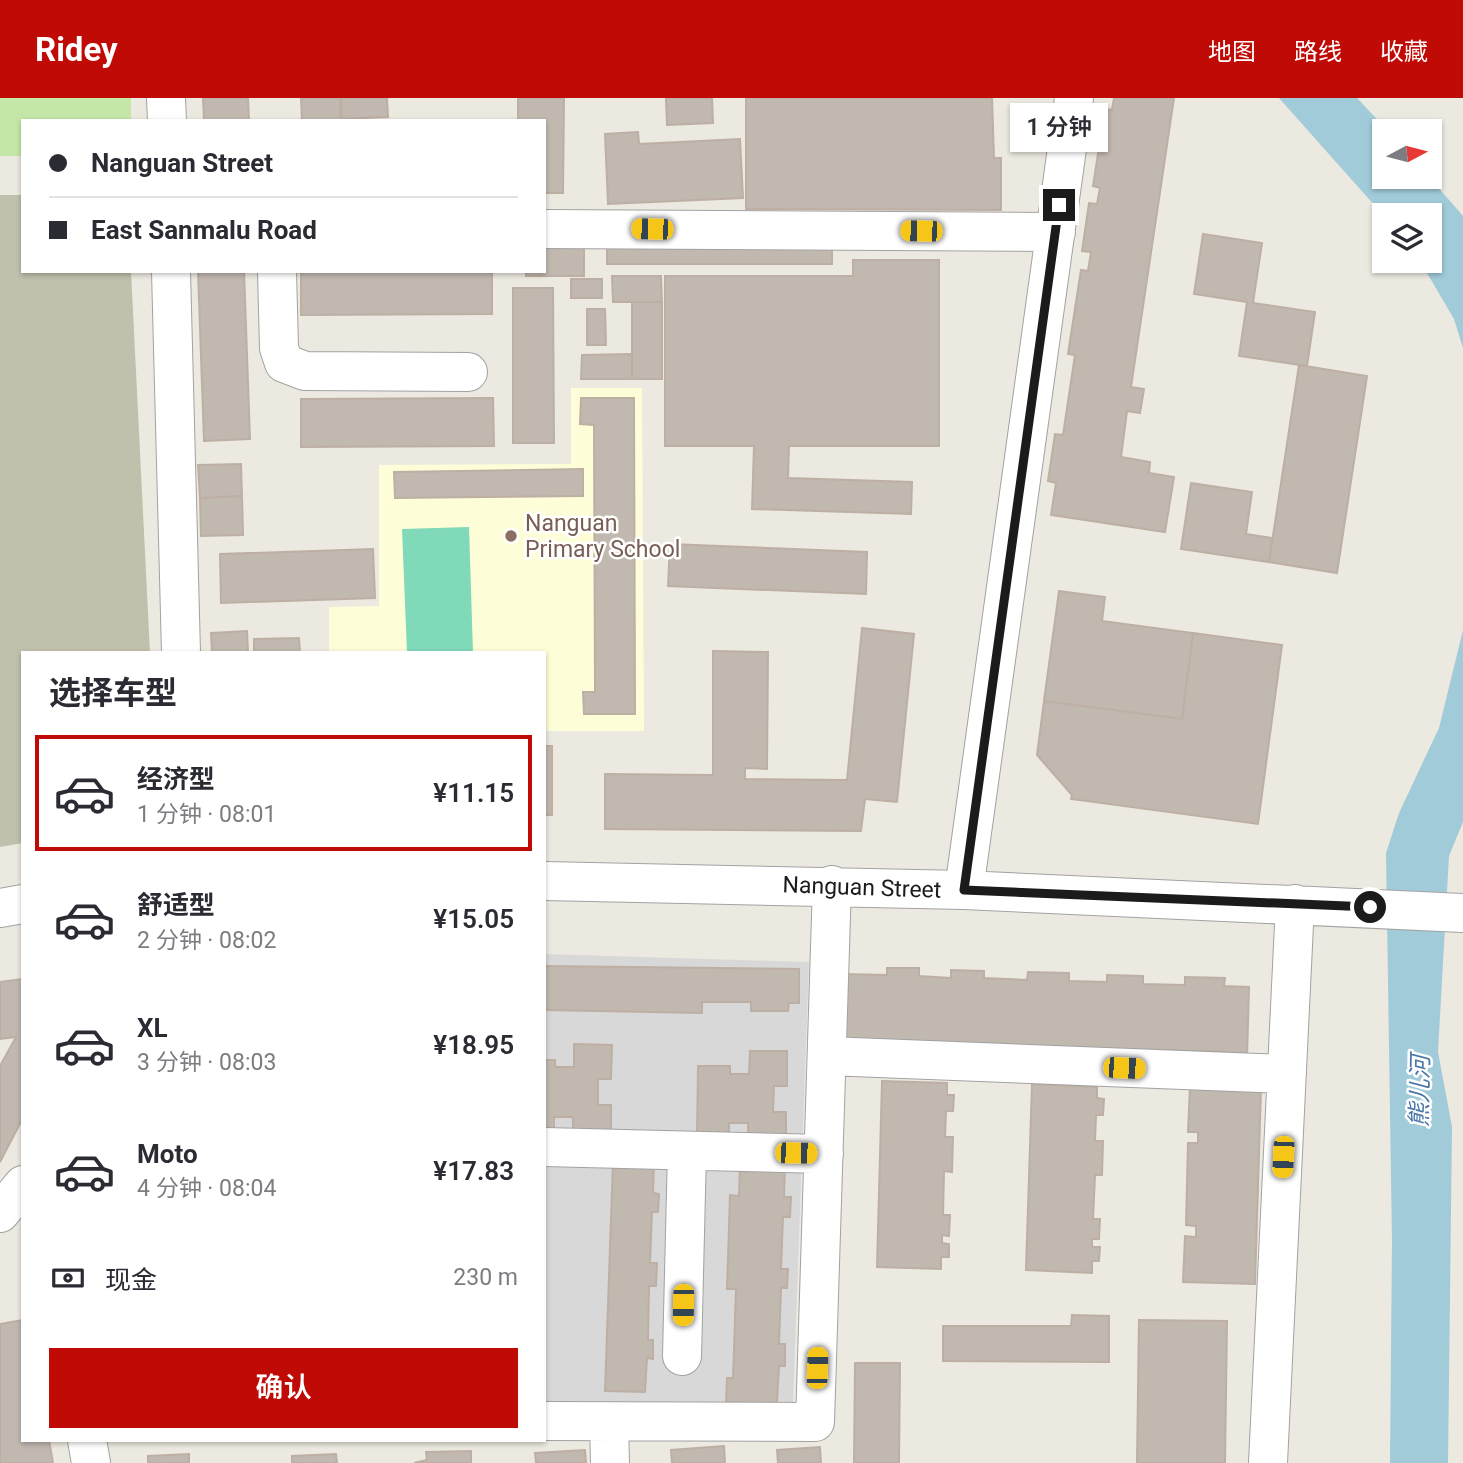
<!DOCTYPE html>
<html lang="zh">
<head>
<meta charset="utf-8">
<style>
	:root { --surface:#fff; --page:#f7f7f7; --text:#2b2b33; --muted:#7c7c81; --line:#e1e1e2; --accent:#c00a06 }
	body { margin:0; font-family:Roboto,"Noto Sans SC",sans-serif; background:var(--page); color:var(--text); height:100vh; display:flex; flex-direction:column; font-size:26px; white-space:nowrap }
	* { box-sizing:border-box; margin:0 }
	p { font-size:23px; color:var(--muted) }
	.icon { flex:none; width:38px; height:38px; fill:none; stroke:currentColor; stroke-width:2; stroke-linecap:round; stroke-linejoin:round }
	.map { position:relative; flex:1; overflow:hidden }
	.drawer { position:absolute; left:21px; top:553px; width:525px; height:791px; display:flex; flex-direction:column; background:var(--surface); border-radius:0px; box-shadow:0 2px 5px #0004 }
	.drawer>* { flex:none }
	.banner { position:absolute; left:21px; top:21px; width:525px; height:154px; border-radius:0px; box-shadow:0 2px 5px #0004; display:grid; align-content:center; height:154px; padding:0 28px; background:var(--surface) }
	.needle { width:46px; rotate:83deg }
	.fabs { position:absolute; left:1372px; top:21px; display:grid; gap:14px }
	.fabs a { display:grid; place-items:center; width:70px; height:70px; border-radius:0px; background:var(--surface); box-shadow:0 2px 5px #0004; font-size:35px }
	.end { position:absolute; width:32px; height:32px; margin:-16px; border:9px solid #1b1b1b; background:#fff; box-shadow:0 0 0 4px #fff }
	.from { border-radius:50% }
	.bubble { position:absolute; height:49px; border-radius:0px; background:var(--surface); box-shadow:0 2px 5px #0004; font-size:23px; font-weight:600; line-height:49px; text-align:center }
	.car { position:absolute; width:21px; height:42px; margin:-21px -10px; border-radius:9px; box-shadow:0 0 5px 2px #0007; background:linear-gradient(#f5c518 24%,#345 0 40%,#f5c518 0 76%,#345 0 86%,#f5c518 0) }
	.banner b { display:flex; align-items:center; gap:24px; height:66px; font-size:26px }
	.banner b+b { border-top:2px solid var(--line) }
	.banner i { width:18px; height:18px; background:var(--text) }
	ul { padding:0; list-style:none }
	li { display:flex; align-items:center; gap:21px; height:116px; margin:0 14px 10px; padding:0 14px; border:4px solid transparent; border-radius:0px }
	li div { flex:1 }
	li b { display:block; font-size:26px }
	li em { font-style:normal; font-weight:600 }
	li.active { border-color:var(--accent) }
	li>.icon { width:63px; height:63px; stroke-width:1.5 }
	h2 { padding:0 28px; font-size:32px; line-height:84px }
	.pay { display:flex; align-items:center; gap:18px; height:77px; padding:0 28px; font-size:26px }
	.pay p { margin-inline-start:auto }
	.button { display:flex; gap:14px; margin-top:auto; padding:14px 28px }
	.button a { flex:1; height:80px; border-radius:0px; background:var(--accent); color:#fff; font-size:28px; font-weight:600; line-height:80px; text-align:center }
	header { display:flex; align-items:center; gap:42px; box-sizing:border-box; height:98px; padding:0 35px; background:var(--accent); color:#fff }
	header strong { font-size:33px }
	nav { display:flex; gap:38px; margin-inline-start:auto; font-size:24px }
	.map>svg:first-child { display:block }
</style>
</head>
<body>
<header>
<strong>Ridey</strong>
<nav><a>地图</a><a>路线</a><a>收藏</a></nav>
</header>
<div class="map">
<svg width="1463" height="1365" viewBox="0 0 1463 1365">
	<rect width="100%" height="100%" fill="#ece9e0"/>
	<!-- residential -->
	<path fill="#d9d8d8" d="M544,856L809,864L792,1334L544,1332Z"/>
	<!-- education -->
	<path fill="#fdfed8" d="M571,290H642L644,633H544V555H329V509L379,508V367L571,366Z"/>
	<!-- construction -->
	<path fill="#c0c0ac" d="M0,97H23V173H131L150,555H23V745L0,749Z"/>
	<!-- grass -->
	<path fill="#c4e6a7" d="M0,0H131V23H23V58H0Z"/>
	<!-- pitch -->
	<path fill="#80dab9" d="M469,429L473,555H407L402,431Z"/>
	<!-- water -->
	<path fill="#a1cbd9" d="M1279,0H1357L1388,33H1384V79H1429L1463,118V250L1454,221L1420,163H1430V117L1384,118Z
		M1463,532V724L1449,758L1438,954L1452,1029L1448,1365H1390L1392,1142L1386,755L1399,715L1439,630Z"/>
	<!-- building -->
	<path fill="#c1b8b0" stroke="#bdafa3" stroke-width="2" d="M203,0H248L249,23H204Z
		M301,0H340L341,23H302Z
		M341,0H387L388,19L342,21Z
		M518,0H564L563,95H544V23H518Z
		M666,0H712L713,25L667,27Z
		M746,0H992L994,60H1001V112L746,111Z
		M1114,0H1174L1131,289L1144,291L1140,315L1127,313L1121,359L1150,364L1149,375L1174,379L1165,434L1051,417L1056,385L1048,383L1055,336L1063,337L1075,257L1068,256L1081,172L1088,173L1091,154L1082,153L1089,105L1097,106L1100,90L1093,88L1105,11L1112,12Z
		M638,34L639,46L740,41L743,100L608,106L605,36Z
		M1203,136L1262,145L1253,205L1315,214L1307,268L1239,258L1247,204L1194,196Z
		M607,147H832V166H607Z
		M544,149H584V178H526V173H544Z
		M853,162H939V348H789L788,380L912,384L911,416L752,411L754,348H665V178H853Z
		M198,173H244L250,341L204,343Z
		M301,173H492V216L301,217Z
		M612,178H661L662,204H613Z
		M571,181H602V200H571Z
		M513,190H553L554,345H513Z
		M632,204H662V281H632Z
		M587,211H605L606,247H587Z
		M632,256V281H581L582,257Z
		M1299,267L1367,278L1337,475L1269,464Z
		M493,300L494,348L301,349V301Z
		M581,300H634L635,616H584L583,594H595L594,327L580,326Z
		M241,366L242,398L200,400L198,367Z
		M583,371V398L395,400L394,374Z
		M1191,385L1252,394L1246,436L1272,440L1269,464L1181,451Z
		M242,398L243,437L201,438L200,400Z
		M670,446L867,454L866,496L668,488Z
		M373,451L375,500L221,505L220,456Z
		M1059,493L1105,499L1102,523L1193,535L1182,621L1044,603Z
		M862,530L914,536L897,704L865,701L861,733L605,731V676L713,677V553L768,554L767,671L745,670V681L847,682Z
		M247,533L248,555H212L211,535Z
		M1193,535L1282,547L1258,726L1071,701L1072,697L1037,657L1044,603L1182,621Z
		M299,540L300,555H248L254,554V541Z
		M544,648H552V717H544Z
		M544,868L799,871V905H789L788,913H751V904H702V915L544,912Z
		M887,870H919V878L951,880V872L984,873V880L1027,882L1028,874L1069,875V883L1107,884V877L1143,878V886L1185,887V879L1225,880L1224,888L1249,889L1247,960L1227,959V954L843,942L845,876L887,877Z
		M23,881V1020L0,1064V968L16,939L0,941V884Z
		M574,946L612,947L611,981H598V1007H611V1040H573V1019H554V1031L544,1030V962H555V969H574Z
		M750,953H787V988H774L773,1014H786V1047L748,1046V1025H729V1037H697L698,968H730V976H749Z
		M882,983L947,985V997H954L953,1013H946L945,1039H953L952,1074L944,1073L943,1117H950L949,1138L942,1137V1145L949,1146V1159H941V1171L877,1169Z
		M1032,986L1097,989V1000L1104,1001L1103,1017H1096L1095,1043H1103L1102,1077H1095L1093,1121H1100L1099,1141H1092V1149H1100L1099,1163H1092V1175L1026,1172Z
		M1190,988L1261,990L1255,1186L1183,1184L1185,1138L1196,1139V1128L1186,1127L1188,1045H1198V1034H1188Z
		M613,1064L654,1065L653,1095L659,1096L658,1114H652L650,1165H657L656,1188H649L648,1242H653V1261L647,1260L645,1294L605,1293Z
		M740,1066L785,1068L784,1099H791L790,1119H783L781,1171H788L787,1190H781L779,1246H785V1268H779L777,1305L726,1304L727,1280H733L736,1191H727L730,1097L739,1098Z
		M1072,1217L1109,1218V1264L943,1263V1228H1071Z
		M23,1222V1342H49L53,1365H0V1226Z
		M1139,1222L1227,1223L1225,1365H1137Z
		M855,1265H900L899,1365H854Z
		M724,1348L725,1365H672L671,1352Z
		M820,1349L821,1365H778L777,1352Z
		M585,1352L586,1365H536L535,1355Z
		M471,1353V1365H414L427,1362L426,1354Z
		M189,1356V1365H148V1358Z
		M336,1356L337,1365H292V1358Z"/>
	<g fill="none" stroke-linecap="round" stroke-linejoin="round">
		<defs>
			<path id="minor" d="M166,0L167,23
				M544,131L1056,134
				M171,173L181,555
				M277,173L279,250L284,265L305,273L468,274
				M544,783L964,792L1463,815
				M964,792L1074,0
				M0,810L23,806
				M827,958L1287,976
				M544,1049L824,1056
				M0,1115L23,1087
				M682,1258L687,1053
				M544,1323L815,1324L832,787
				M609,1324L610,1365
				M87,1342L91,1365
				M1268,1365L1295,806"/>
		</defs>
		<!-- minor casing -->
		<use href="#minor" stroke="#a2a2a2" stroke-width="40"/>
		<!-- minor -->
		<use href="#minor" stroke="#fff" stroke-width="38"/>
	</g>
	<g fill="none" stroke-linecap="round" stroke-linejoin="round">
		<!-- route -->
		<path stroke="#1b1b1b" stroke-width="9" d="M1059,107L964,792L1370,809"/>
	</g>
	<!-- markers -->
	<circle fill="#8d6e63" stroke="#fff" stroke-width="2.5" cx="511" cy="438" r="7"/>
	<g text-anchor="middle" stroke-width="5" stroke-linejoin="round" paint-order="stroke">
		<!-- education labels -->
		<g font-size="23" fill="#785e54" stroke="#fff" text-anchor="start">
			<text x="525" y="433">Nanguan<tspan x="525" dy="26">Primary School</tspan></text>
		</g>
		<!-- street labels -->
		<g font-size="23" fill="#1b1b1b" stroke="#fff">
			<text transform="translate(862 789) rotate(2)" y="8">Nanguan Street</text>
		</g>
		<!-- water labels -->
		<g font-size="24" font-style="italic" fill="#4b77a7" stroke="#fff">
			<text transform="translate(1420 993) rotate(-89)" y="8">熊儿河</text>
		</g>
	</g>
</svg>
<div class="fabs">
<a><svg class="needle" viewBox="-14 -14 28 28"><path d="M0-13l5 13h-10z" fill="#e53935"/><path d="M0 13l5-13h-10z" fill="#7c7c81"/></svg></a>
<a><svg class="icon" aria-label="layers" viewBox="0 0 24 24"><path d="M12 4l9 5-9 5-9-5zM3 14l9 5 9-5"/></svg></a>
</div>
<i class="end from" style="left:1370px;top:809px"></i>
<i class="end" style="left:1059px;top:107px"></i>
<div class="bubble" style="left:1010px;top:5px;width:98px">1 分钟</div>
<i class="car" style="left:652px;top:131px;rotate:271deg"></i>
<i class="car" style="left:921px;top:133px;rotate:271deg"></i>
<i class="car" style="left:1124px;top:970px;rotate:92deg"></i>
<i class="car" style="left:796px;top:1055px;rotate:91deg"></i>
<i class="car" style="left:1283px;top:1059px;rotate:183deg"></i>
<i class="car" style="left:683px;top:1207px;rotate:181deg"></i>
<i class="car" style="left:817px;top:1270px;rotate:2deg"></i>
<div class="banner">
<b><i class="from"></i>Nanguan Street</b>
<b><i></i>East Sanmalu Road</b>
</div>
<section class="drawer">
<h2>选择车型</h2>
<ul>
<li class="active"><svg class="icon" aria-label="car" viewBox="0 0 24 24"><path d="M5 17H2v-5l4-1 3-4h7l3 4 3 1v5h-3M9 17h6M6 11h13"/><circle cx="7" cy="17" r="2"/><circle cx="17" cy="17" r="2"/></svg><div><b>经济型</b><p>1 分钟 · 08:01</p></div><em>¥11.15</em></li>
<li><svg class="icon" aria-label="car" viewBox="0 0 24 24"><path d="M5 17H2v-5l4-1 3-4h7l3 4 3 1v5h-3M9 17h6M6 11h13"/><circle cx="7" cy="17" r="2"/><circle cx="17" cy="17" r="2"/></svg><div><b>舒适型</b><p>2 分钟 · 08:02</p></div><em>¥15.05</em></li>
<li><svg class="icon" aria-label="car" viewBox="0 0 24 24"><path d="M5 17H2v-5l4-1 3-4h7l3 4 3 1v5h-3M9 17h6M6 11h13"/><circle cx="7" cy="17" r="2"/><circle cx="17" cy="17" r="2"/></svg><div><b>XL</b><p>3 分钟 · 08:03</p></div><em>¥18.95</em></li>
<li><svg class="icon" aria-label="car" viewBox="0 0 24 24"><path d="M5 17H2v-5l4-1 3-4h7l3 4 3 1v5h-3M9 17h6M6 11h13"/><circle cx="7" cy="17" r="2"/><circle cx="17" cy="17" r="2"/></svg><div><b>Moto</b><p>4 分钟 · 08:04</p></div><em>¥17.83</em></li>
</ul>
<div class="pay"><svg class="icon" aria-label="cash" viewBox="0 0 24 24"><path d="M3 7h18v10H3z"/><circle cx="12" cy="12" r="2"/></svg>现金<p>230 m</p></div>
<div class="button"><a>确认</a></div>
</section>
</div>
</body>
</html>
